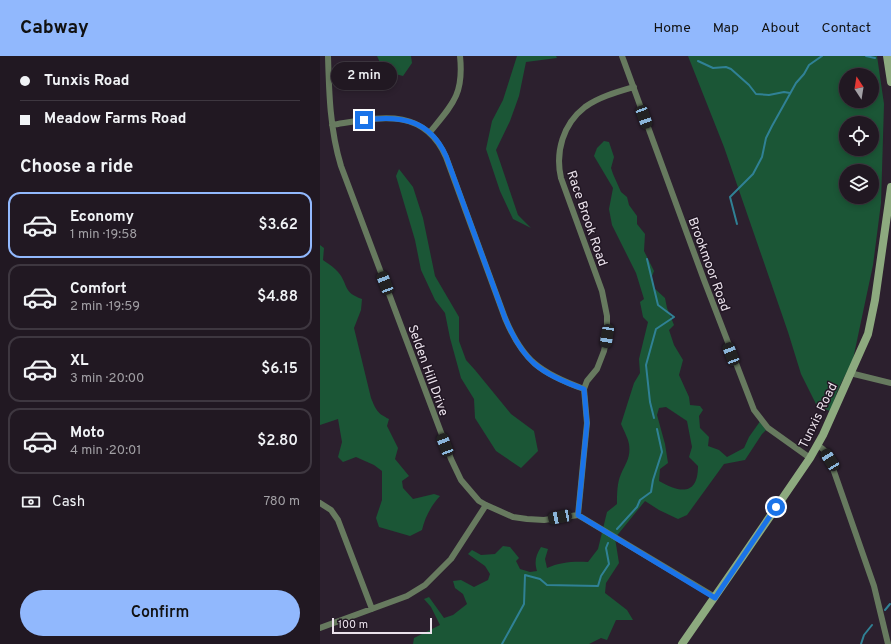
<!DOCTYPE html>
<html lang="en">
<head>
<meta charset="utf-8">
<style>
	:root { --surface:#211822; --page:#29212a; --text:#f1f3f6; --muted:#a2a0a5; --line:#3e3740; --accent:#91b8fd }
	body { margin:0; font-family:Overpass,sans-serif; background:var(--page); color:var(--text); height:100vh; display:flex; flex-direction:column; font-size:15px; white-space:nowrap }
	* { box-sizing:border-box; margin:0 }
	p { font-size:13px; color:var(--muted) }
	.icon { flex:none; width:22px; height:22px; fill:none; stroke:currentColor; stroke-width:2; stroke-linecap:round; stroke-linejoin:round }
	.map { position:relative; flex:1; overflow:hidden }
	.side { display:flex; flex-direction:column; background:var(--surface); width:320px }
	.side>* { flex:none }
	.top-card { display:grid; align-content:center; height:88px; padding:0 20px; background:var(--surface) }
	.needle { width:26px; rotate:348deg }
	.fabs { position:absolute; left:519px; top:12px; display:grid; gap:8px }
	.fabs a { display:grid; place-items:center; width:40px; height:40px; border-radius:50%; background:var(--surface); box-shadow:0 2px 6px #0003,0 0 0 1px var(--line); font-size:20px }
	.scale { position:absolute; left:12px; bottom:10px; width:100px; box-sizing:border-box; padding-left:4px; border:2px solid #ebe2ec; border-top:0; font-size:11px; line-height:14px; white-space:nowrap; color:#ebe2ec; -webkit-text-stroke:3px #221724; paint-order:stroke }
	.end { position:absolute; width:18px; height:18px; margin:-9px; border:5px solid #1a73e8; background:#fff; box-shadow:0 0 0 2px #fff }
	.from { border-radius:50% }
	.bubble { position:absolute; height:28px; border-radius:14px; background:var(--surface); box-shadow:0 2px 6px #0003,0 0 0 1px var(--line); font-size:13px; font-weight:600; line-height:28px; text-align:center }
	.car { position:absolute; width:12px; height:24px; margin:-12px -6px; border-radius:5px; box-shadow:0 0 3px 1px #0007; background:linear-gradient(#222 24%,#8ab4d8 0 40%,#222 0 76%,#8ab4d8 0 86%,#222 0) }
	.top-card b { display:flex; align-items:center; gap:14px; height:38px; font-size:15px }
	.top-card b+b { border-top:1px solid var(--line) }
	.top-card i { width:10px; height:10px; background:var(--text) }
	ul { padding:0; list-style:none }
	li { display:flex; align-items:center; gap:12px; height:66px; margin:0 8px 6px; padding:0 12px; border:2px solid var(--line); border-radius:12px }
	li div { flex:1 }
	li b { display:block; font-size:15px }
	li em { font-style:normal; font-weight:600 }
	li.selected { border-color:var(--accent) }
	li>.icon { width:36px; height:36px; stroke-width:1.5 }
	h2 { padding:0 20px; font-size:18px; line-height:48px }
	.pay { display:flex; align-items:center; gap:10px; height:44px; padding:0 20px; font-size:15px }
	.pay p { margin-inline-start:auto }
	.action { display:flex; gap:8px; margin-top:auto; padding:8px 20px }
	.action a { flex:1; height:46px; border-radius:24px; background:var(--accent); color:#111; font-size:16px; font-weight:600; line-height:46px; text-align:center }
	header { display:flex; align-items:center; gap:24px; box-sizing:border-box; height:56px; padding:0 20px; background:var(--accent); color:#111 }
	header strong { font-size:19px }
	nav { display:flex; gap:22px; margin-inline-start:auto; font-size:14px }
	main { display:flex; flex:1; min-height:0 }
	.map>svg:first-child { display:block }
</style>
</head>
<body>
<header>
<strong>Cabway</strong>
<nav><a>Home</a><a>Map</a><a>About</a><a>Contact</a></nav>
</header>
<main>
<section class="side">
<div class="top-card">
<b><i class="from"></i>Tunxis Road</b>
<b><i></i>Meadow Farms Road</b>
</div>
<h2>Choose a ride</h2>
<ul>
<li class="selected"><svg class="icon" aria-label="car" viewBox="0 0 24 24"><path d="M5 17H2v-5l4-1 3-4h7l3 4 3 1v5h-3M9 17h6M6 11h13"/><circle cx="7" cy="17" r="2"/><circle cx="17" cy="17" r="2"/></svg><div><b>Economy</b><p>1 min · 19:58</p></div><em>$3.62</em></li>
<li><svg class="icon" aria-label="car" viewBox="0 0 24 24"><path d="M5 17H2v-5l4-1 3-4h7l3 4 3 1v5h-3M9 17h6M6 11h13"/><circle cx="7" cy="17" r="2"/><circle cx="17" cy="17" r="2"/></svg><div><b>Comfort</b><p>2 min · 19:59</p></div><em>$4.88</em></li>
<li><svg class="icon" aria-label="car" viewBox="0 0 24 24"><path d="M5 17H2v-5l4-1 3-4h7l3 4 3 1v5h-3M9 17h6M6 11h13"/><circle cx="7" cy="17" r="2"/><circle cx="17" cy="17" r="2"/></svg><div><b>XL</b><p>3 min · 20:00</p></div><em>$6.15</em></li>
<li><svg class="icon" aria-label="car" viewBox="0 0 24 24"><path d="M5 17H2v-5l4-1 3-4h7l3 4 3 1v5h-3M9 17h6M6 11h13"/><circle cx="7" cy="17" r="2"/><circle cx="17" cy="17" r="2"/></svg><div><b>Moto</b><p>4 min · 20:01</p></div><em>$2.80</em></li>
</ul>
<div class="pay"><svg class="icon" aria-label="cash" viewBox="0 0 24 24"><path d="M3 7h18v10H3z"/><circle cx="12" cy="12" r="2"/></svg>Cash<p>780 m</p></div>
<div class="action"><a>Confirm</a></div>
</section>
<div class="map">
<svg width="571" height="588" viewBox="0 0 571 588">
	<rect width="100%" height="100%" fill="#2c202e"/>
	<!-- green -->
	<path fill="#1b5636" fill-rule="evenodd" d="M57,0H91L92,7L83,20L64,15Z
		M197,0H236L237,2L206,6L199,40L190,65L176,94L198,159L211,172L193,163L180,135L166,93L172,65L183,44Z
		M368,0H557L564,48L561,147L553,209L532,308C523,322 515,338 511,355L498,352L481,318L468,276L404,91ZM526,19H552V45H526ZM526,67H552V93H526ZM526,115H552V141H526Z
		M284,85L289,86L294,101L291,112L293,118L301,136L307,141L309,149L317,160V168L325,178L324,195L334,215L331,223L334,232L345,242L347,252L354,269L349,274L354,289L363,304L359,319L369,341L370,349L380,350L383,354L379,360L380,372L389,381L388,390L399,394L407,401L424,392L429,381L441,364L448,372L442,378L425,404L404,408L367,459L358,463L339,454L325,445L295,482L299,507L286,527L285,537L307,554L313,564H296L287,584L281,582L269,588H93L94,582L120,569L111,551L104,543L109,541L124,562L133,559L147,548L143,538L135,532L133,525L141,524L154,531L168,524L170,518L165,510L148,498L152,494L161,499L175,498L183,490L190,491L199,502L196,505L200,513L210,516L217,515C214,505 216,499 221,491L228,493L225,503L227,512C240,506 254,505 268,506L278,493L287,456L297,448C297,438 297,427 301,418C306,407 311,401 309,388C308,382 304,375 301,368L314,327L320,317L319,303L328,266L323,261L320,246L324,243L316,217L292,169L289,153L293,132L274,100L277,92ZM346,351L367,365L372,391L369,401L378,410C378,440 360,437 339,425L340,413L348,407L345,388L337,359L339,352Z
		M79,113L93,131L103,162L115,220L139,261V285L146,304L155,314L191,358L214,375L218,395L201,412L176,395L155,362L154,343L141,322L130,282L125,257L115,244L101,214L95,184L76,120Z
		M0,189L4,192L3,204C7,207 14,211 18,216C29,229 22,236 42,243L41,254L34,272L51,342C56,354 57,357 69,363L67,370L78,392L75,403L89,420L82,425L83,432L93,443L114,438L120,440C111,450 105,461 102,474L90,480L59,471L56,462L62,444V415L54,409L36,401L23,406L18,401L22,386L18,363L0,369Z"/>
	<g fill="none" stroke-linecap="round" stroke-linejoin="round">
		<!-- stream -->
		<path stroke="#308195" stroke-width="2" d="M546,0L555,2
			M378,5L393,12L406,11L411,13L429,29L436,38L449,39L464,36L470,37
			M417,168L410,141L433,118L442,101L446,82L452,70L476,27L484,18L489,9L502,0
			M327,203L338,249L354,261L336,273L326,309L330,346L334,362
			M297,473L317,451L320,444L331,436L333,424L342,396L337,373
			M565,554L570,548
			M182,588L204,548L205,519L220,523L227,529L278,530L281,520L289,508L286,492L288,487
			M541,588L544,579L552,569"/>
		<!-- street -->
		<path stroke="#677a5f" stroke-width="6" d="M8,0C9,37 10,74 21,110L131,403L141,424L159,445L166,449L193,461L207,463L224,464L258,459L395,541
			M302,0L384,224L434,354L448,372L490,402
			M12,69C57,62 103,49 126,101L185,262C203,305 220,317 264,333L267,367L258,459
			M110,76C133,48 144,38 140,0
			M530,317L571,327
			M264,333L267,325L277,313L284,295L287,280V260L282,235L241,122C235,96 243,68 265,51C279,41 297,36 314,31
			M498,389L504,394L510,404L554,530L568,588
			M0,447L11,454L18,464L52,553
			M0,572L87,540L105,529L131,503L166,449"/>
		<!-- secondary -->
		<path stroke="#8daa7f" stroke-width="8" d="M567,0L571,26
			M362,588L423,500L490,402L503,379L548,278L555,244L571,131"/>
	</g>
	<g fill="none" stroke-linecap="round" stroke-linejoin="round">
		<!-- route -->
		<path stroke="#1a73e8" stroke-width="5" d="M44,64C81,59 110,64 126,100L185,262C203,305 220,318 264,333L267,367L258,459L395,542L456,451"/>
	</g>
	<g text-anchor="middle" stroke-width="3" stroke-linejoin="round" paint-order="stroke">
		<!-- street labels -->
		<g font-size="13" fill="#ebe2ec" stroke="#221724">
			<text transform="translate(268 162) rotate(71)" y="5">Race Brook Road</text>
			<text transform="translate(390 208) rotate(70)" y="5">Brookmoor Road</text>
			<text transform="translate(109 314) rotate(70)" y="5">Selden Hill Drive</text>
			<text transform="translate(497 359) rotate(-64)" y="5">Tunxis Road</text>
		</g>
	</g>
</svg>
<div class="fabs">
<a><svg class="needle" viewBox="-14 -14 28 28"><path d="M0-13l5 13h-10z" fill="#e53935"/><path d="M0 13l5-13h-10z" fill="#a2a0a5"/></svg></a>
<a><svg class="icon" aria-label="locate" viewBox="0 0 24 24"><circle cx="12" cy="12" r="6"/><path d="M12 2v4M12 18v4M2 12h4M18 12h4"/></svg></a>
<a><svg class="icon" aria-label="layers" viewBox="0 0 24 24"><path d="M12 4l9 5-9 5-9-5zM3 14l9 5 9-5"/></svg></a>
</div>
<div class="scale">100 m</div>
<i class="end from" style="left:456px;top:451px"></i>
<i class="end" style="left:44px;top:64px"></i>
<div class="bubble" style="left:11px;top:6px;width:66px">2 min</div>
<i class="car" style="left:324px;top:61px;rotate:160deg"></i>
<i class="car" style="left:65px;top:227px;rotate:339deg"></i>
<i class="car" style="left:287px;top:280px;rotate:189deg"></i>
<i class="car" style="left:411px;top:298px;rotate:339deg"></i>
<i class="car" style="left:125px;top:389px;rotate:339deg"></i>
<i class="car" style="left:510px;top:404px;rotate:328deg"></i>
<i class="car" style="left:240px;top:461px;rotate:259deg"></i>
</div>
</main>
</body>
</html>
